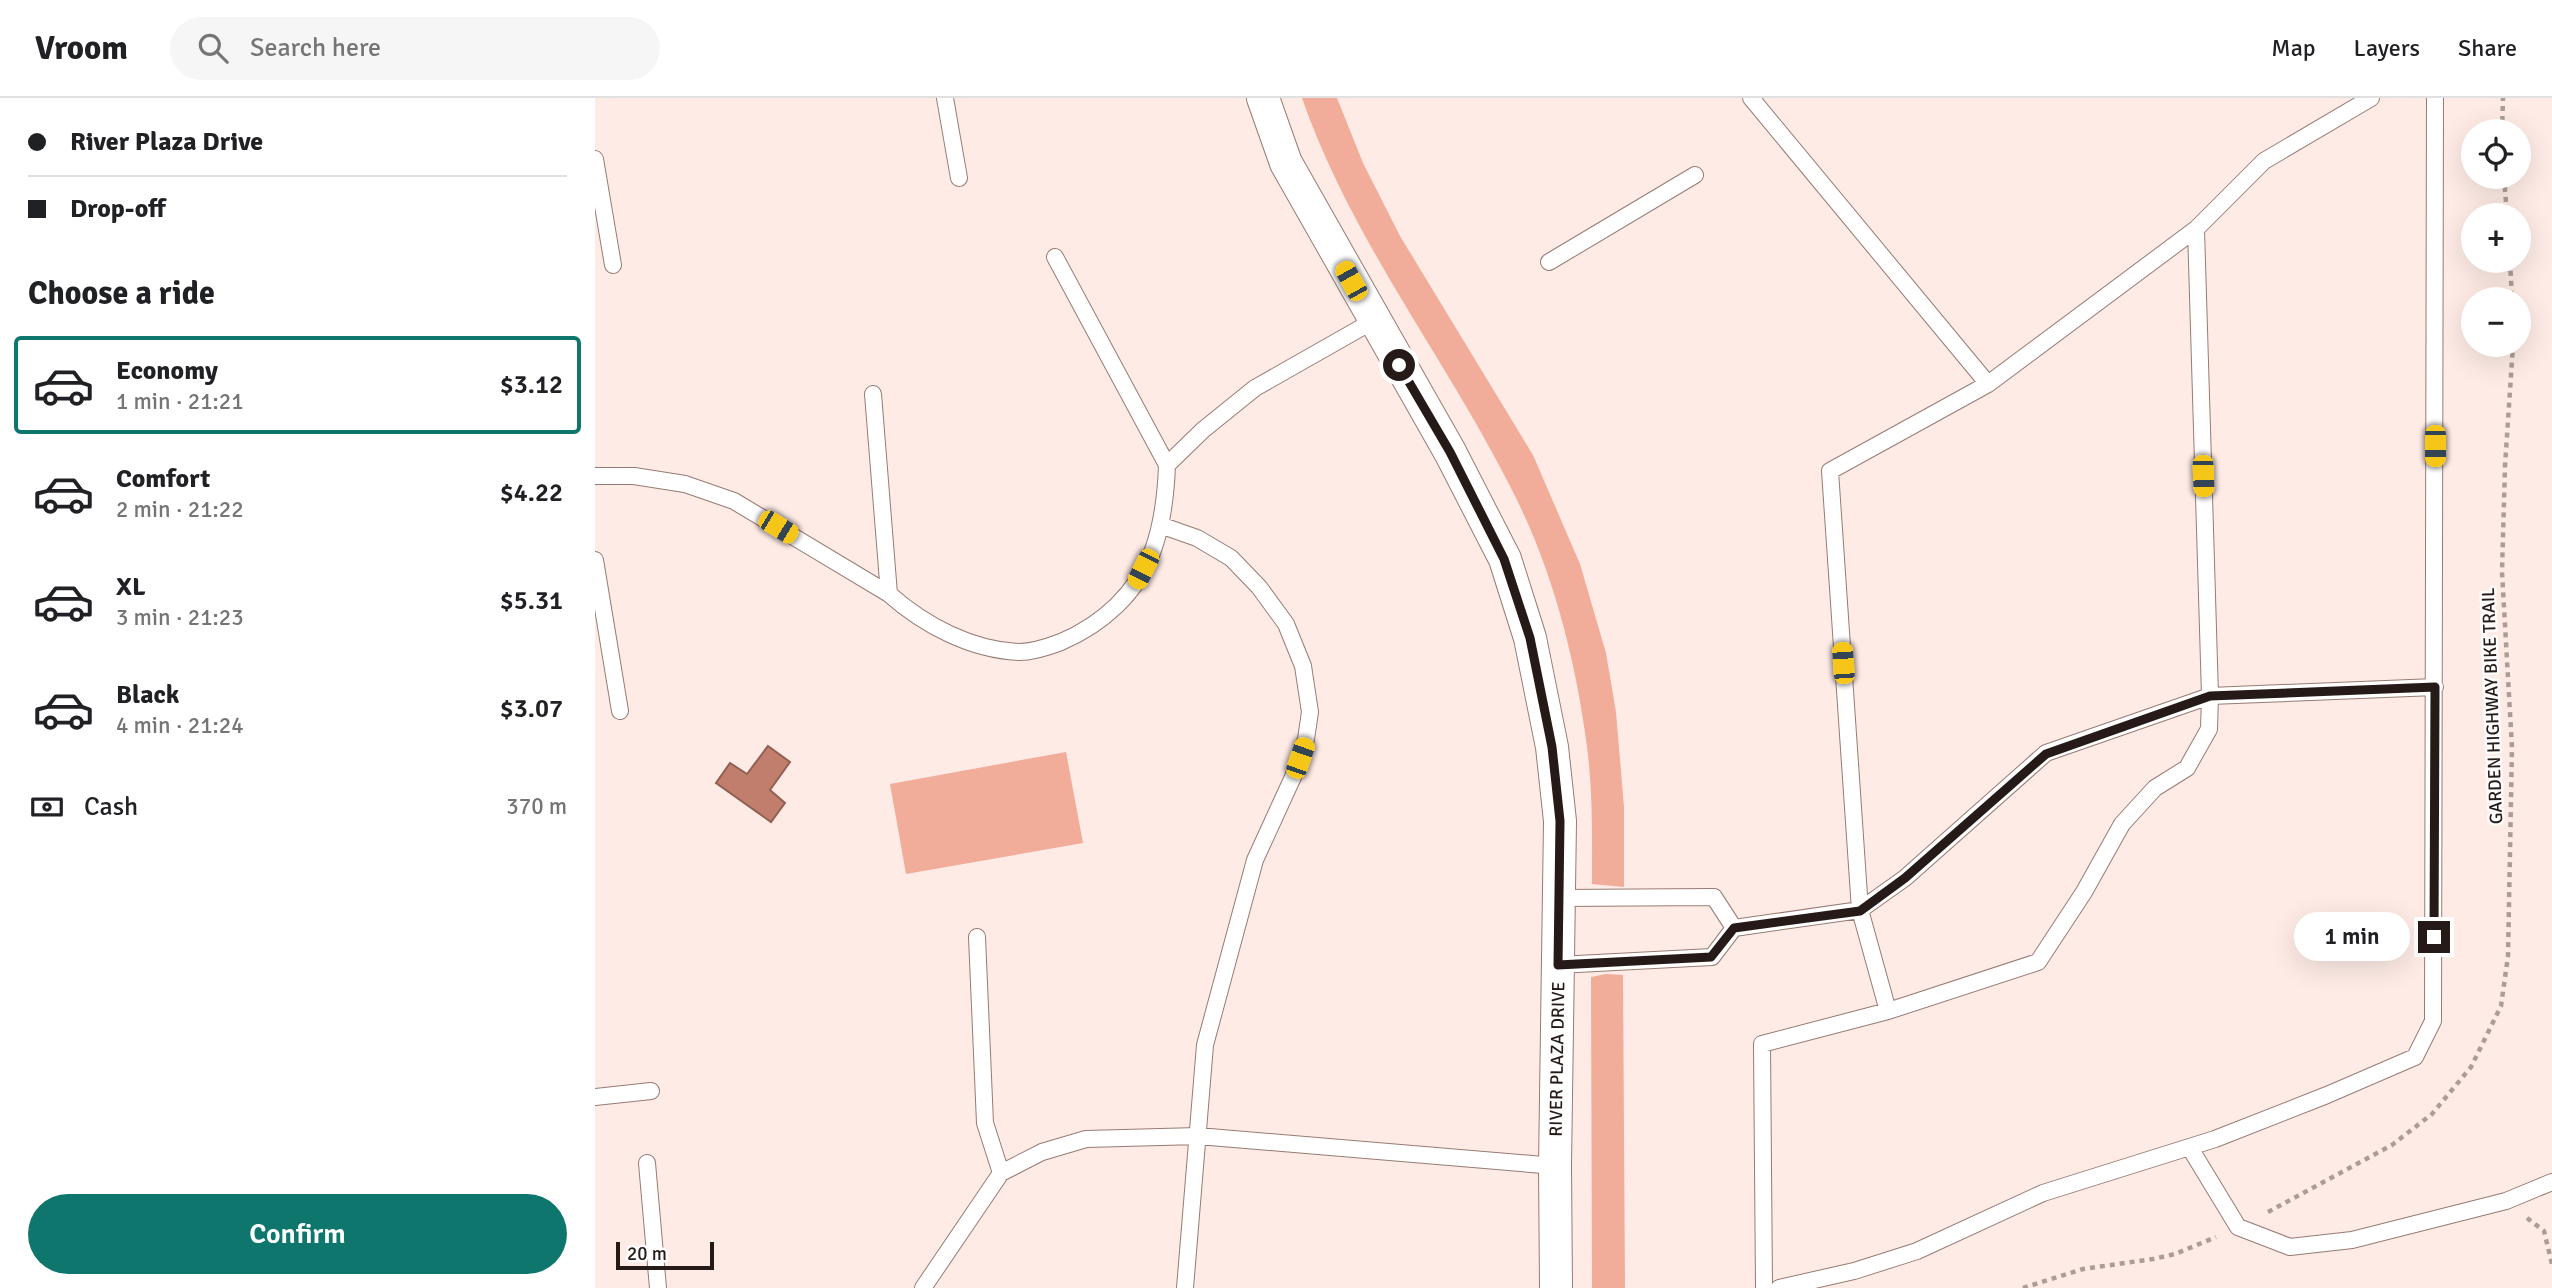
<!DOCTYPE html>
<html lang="en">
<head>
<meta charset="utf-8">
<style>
	:root { --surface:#fff; --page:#f6f6f6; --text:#202124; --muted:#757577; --line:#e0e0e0; --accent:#0f766e }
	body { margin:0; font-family:Signika,sans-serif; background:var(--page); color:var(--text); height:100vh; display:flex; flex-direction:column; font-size:26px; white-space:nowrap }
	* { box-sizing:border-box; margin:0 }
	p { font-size:23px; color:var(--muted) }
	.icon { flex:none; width:38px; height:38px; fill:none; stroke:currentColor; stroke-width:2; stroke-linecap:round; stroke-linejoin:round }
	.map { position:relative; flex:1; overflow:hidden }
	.sheet { display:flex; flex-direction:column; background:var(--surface); width:595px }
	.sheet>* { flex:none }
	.top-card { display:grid; align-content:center; height:154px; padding:0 28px; background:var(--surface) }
	.buttons { position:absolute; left:1866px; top:21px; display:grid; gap:14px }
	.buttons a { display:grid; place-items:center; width:70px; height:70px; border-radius:50%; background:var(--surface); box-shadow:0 7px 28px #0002; font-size:35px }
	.scale { position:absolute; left:21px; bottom:18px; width:98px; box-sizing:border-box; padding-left:7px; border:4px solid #251a17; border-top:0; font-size:19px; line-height:24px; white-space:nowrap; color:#251a17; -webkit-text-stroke:5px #fdfdfd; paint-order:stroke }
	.end { position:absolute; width:32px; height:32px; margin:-16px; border:9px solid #251a17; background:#fff; box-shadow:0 0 0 4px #fff }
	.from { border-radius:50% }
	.bubble { position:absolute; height:49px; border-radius:24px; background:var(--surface); box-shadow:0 7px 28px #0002; font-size:23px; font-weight:600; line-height:49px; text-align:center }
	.car { position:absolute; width:21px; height:42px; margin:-21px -10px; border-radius:9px; box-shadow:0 0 5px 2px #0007; background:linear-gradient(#f5c518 24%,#345 0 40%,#f5c518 0 76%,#345 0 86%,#f5c518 0) }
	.top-card b { display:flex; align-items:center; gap:24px; height:66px; font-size:26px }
	.top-card b+b { border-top:2px solid var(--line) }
	.top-card i { width:18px; height:18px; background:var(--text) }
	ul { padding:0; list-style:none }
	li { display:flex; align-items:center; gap:21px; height:98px; margin:0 14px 10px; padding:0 14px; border:4px solid transparent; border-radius:7px }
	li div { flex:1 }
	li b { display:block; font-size:26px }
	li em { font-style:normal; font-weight:600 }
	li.on { border-color:var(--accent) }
	li>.icon { width:63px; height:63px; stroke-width:1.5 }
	h2 { padding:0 28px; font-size:32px; line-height:84px }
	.pay { display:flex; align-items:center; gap:18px; height:77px; padding:0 28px; font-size:26px }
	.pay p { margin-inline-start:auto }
	.cta { display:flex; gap:14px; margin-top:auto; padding:14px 28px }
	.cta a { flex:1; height:80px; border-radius:42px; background:var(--accent); color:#fff; font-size:28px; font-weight:600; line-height:80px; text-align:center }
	header { display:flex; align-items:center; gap:42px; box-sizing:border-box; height:98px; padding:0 35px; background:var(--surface); border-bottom:2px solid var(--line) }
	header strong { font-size:33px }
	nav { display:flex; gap:38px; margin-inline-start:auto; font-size:24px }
	.search { width:490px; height:63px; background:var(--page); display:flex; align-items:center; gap:18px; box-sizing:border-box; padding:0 24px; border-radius:38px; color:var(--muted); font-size:26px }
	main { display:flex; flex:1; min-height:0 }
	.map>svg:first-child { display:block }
</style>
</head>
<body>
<header>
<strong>Vroom</strong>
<div class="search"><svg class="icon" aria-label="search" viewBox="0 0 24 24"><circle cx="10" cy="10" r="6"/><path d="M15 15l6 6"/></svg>Search here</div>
<nav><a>Map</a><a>Layers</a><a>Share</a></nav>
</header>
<main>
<section class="sheet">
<div class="top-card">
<b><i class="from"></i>River Plaza Drive</b>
<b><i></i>Drop-off</b>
</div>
<h2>Choose a ride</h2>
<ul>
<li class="on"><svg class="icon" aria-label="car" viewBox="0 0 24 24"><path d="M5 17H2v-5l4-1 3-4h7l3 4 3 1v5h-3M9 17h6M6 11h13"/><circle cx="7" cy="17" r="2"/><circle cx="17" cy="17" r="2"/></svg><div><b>Economy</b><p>1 min · 21:21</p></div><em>$3.12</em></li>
<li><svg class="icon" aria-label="car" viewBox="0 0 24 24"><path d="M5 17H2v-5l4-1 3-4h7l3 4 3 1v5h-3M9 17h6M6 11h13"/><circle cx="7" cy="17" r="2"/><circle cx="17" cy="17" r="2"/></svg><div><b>Comfort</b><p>2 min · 21:22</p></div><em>$4.22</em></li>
<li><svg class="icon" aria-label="car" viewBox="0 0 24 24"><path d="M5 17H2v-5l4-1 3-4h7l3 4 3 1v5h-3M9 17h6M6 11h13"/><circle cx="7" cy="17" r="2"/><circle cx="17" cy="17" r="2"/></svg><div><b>XL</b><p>3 min · 21:23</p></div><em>$5.31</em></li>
<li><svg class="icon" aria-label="car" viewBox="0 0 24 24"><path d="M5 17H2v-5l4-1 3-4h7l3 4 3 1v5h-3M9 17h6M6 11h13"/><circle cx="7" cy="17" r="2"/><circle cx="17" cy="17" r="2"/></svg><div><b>Black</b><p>4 min · 21:24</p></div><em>$3.07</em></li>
</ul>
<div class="pay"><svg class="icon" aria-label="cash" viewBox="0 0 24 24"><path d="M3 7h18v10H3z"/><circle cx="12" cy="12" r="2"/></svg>Cash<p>370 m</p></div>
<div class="cta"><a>Confirm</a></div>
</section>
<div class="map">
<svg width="1957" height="1190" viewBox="0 0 1957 1190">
	<rect width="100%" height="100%" fill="#feebe6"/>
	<!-- green -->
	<path fill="#f2ac9a" d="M707,0H742L768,65L805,138L938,357L985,466L1011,555L1021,614L1029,709V789L997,786C997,740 998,694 992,649C981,564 959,477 921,400C854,264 757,144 707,0Z
		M471,654L488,745L311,776L295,686Z
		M1011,876L1028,877L1030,1190H997L996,879Z"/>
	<!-- water -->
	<path fill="#c17e6d" stroke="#926053" stroke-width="2" d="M173,648L195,664L175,692L190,705L176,724L121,685L135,665L152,676Z"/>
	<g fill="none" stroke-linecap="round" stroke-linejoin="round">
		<defs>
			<path id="service" d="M350,0L364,80
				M1156,0L1393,286
				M0,61L18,167
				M460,159L572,367
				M954,164L1100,77
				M278,296L294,496C329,527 376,552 424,554C438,554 453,549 466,544C508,526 542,495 558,452C568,424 571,396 572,367L608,332L660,290L778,223
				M0,378H39L90,386L139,403L294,496
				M565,427L602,440L636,460L664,489L691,526L708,568L715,614L711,641L698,679L660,762L610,947L590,1190
				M0,462L25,613
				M964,800L1119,799L1139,830
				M382,839L390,1025L406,1075
				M963,867L1117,859L1139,830L1265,812L1235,373L1393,286L1601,131L1669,63L1776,0
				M1293,913L1265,812L1310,780L1451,655L1615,598L1601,131
				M0,999L56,993
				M1595,1050L1643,1129L1695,1149L1757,1142L1911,1103L1957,1084
				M52,1065L63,1190
				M328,1190L406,1075L447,1054L491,1041L603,1038L960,1068
				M1169,1190L1167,946L1293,913L1443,864L1489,794L1527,726L1560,690L1592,670L1614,631L1615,598L1840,589
				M1184,1190L1259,1173L1322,1153L1448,1095L1620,1041L1732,997L1820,959L1838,923L1840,0"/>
			<path id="minor" d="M668,0L691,65L855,354L910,461L935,540L957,649L965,723L960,1068L961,1190"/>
		</defs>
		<!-- service casing -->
		<use href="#service" stroke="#977b73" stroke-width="18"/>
		<!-- minor casing -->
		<use href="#minor" stroke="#977b73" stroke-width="34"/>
		<!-- path -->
		<path stroke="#ac9c98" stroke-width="4.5" stroke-dasharray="5 5" stroke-linecap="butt" d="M1907,33L1908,0
			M1909,79L1912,117
			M1915,163L1917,201
			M1673,1114L1797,1047L1837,1016L1876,969L1906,908L1913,858L1917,650L1907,474L1910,368L1918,247
			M1932,1120L1949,1133L1957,1166
			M1428,1190L1488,1171L1558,1161L1580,1156L1621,1139"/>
		<!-- service -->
		<use href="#service" stroke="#fff" stroke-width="16"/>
		<!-- minor -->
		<use href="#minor" stroke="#fff" stroke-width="32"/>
	</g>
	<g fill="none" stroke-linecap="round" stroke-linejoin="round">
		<!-- route -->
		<path stroke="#251a17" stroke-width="9" d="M804,267L855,354L909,461L935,540L957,649L965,723L963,867L1116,859L1139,830L1265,813L1310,780L1451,656L1615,598L1840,589L1839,839"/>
	</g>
	<g text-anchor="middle" stroke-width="5" stroke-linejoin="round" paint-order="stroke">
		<!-- street labels -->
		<g font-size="18" fill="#251a17" stroke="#fdfdfd">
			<text transform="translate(1897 608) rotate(-92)" y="6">GARDEN HIGHWAY BIKE TRAIL</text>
			<text transform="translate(962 961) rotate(-89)" y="6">RIVER PLAZA DRIVE</text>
		</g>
	</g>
</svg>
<div class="buttons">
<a><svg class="icon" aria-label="locate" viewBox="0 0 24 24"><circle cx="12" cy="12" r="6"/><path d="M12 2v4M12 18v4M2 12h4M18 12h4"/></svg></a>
<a>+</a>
<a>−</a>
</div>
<div class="scale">20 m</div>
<i class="end from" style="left:804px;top:267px"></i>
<i class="end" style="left:1839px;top:839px"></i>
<div class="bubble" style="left:1699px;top:814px;width:116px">1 min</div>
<i class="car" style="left:756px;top:183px;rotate:331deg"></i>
<i class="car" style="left:1840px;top:348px;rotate:180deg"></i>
<i class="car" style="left:1608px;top:378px;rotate:178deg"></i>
<i class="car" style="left:183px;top:429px;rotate:121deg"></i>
<i class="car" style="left:548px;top:471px;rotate:207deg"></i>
<i class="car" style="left:1248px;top:565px;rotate:356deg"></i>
<i class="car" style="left:705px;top:660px;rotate:19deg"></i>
</div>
</main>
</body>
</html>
